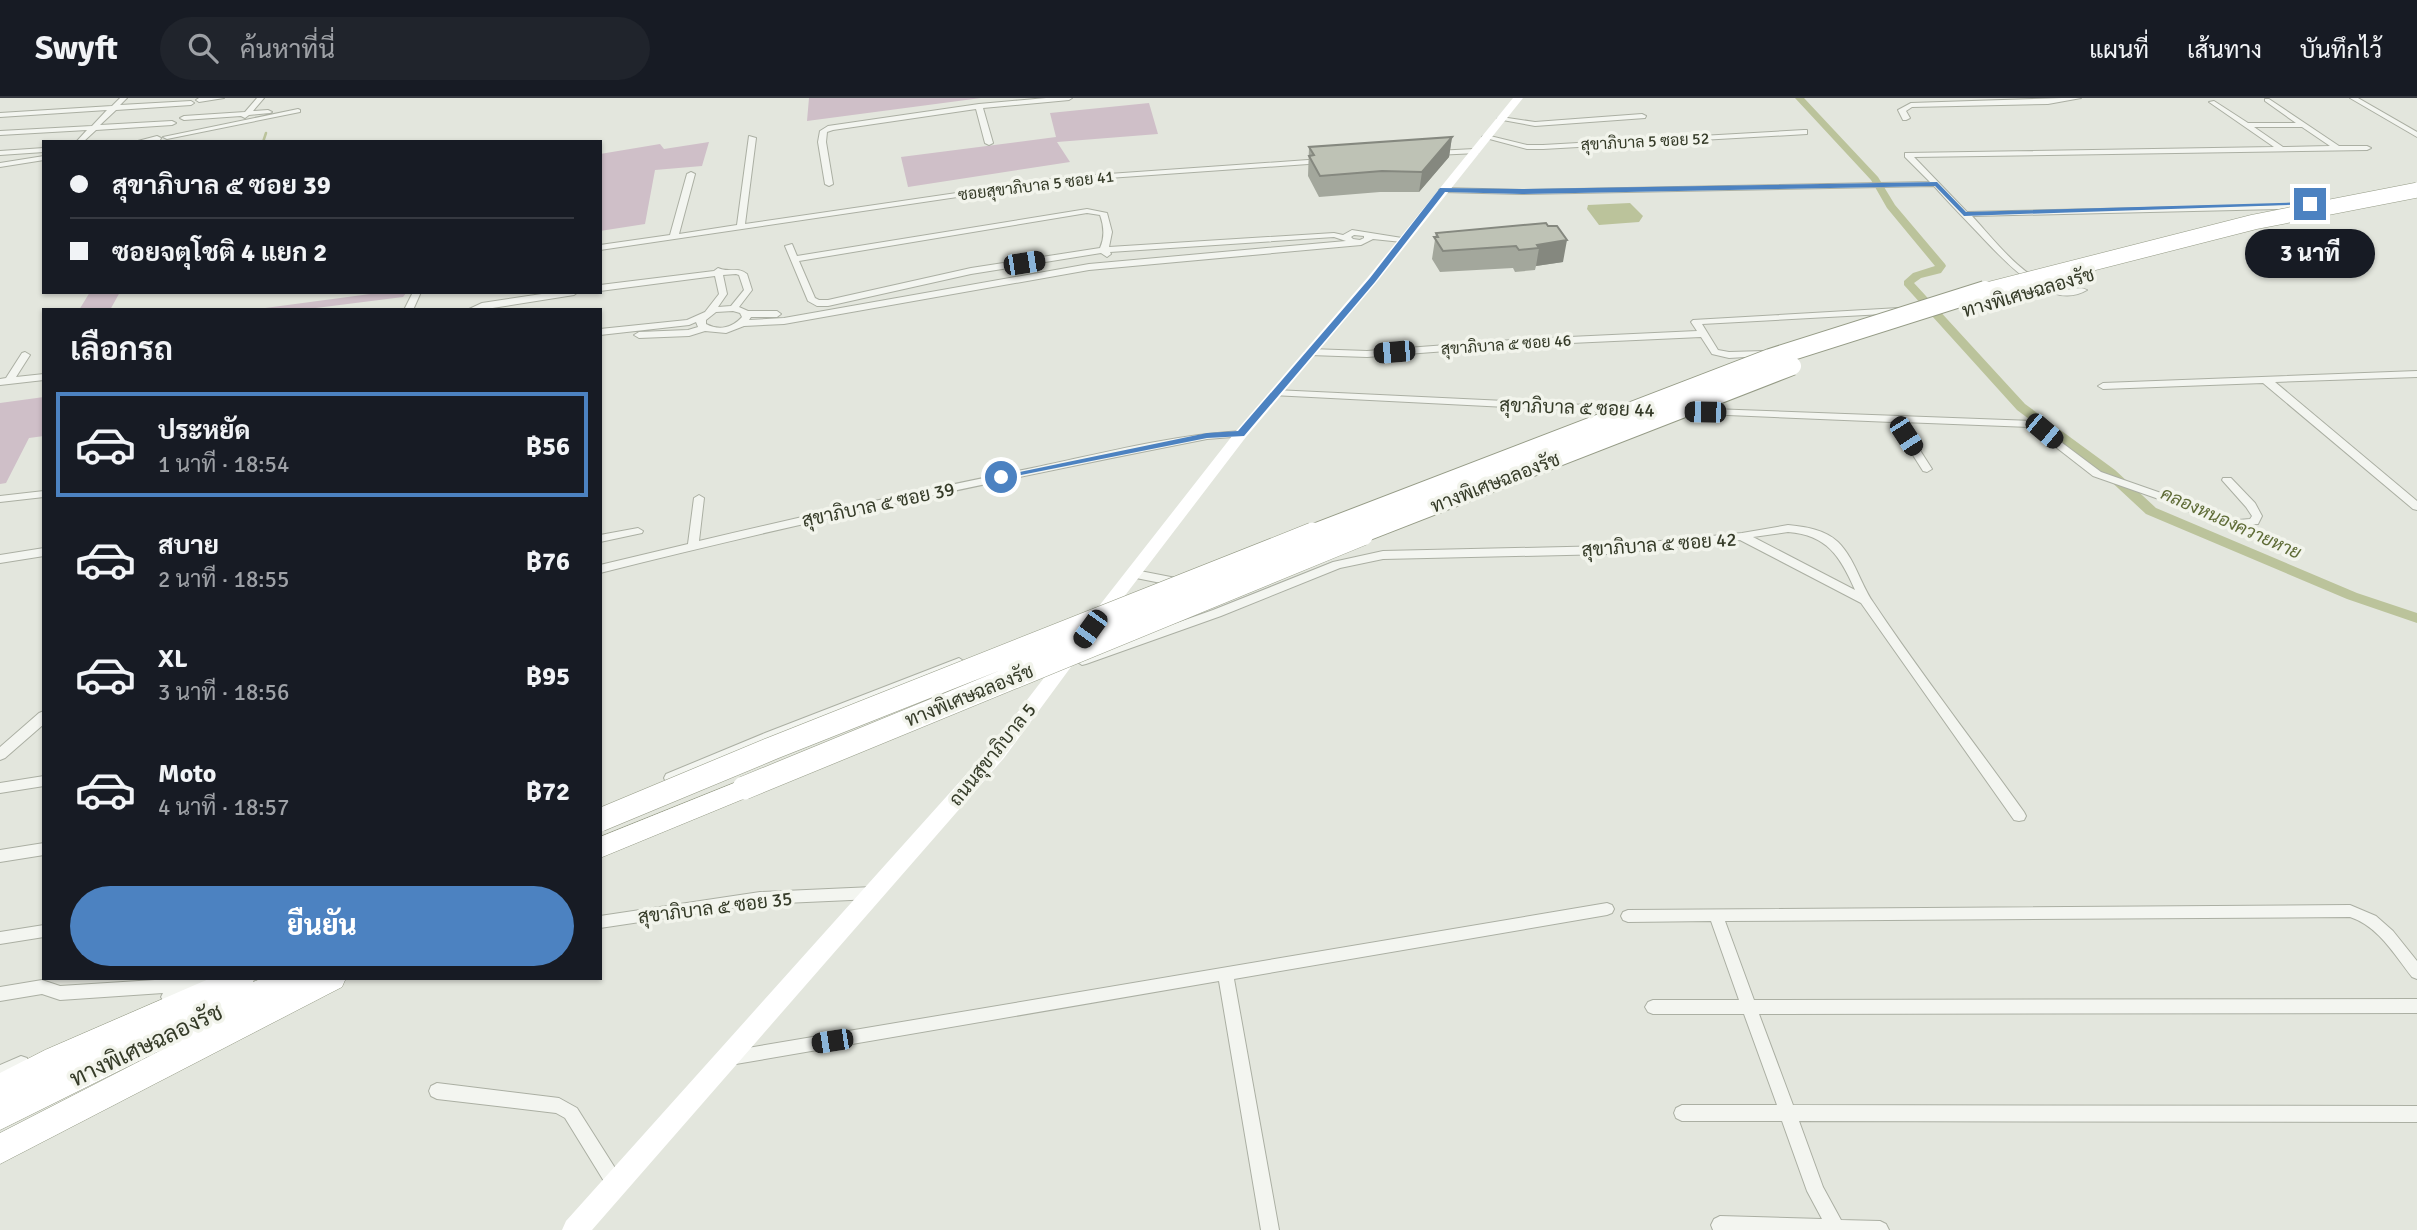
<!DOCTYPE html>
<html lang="th">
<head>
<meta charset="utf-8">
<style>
	:root { --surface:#171b24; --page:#20242c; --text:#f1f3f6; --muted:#9ea1a6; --line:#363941; --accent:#4c82c1 }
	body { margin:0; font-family:Signika,Sarabun,sans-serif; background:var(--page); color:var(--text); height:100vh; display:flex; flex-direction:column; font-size:26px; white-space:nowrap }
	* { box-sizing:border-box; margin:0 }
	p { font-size:23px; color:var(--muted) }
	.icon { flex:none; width:38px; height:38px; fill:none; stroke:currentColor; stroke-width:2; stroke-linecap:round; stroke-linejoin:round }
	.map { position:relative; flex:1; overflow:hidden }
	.sheet { position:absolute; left:42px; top:210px; width:560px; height:672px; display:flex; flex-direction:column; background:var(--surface); border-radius:0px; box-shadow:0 2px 5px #0004 }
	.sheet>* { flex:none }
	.top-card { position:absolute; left:42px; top:42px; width:560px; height:154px; border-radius:0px; box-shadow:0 2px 5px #0004; display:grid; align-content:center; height:154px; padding:0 28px; background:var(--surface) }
	.end { position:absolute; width:32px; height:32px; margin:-16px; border:9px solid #4c82c1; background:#fff; box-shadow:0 0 0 4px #fff }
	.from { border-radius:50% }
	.bubble { position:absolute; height:49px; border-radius:24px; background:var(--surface); box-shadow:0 2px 5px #0004; font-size:23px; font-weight:800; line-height:49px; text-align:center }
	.car { position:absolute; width:21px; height:42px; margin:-21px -10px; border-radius:9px; box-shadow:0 0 5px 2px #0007; background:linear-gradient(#222 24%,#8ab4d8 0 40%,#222 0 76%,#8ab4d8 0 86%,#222 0) }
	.top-card b { display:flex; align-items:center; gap:24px; height:66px; font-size:26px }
	.top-card b+b { border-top:2px solid var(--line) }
	.top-card i { width:18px; height:18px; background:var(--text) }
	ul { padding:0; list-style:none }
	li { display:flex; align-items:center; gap:21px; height:105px; margin:0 14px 10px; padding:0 14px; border:4px solid transparent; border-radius:0px }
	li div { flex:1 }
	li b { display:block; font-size:26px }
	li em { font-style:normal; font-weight:800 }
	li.on { border-color:var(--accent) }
	li>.icon { width:63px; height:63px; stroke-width:1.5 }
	h2 { padding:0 28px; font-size:32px; line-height:84px }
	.primary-button { display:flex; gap:14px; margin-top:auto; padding:14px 28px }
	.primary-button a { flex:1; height:80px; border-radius:42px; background:var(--accent); color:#fff; font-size:28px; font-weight:800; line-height:80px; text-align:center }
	header { display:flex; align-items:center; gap:42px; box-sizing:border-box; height:98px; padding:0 35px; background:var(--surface); border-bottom:2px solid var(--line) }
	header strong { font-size:33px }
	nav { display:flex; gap:38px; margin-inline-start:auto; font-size:24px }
	.search { width:490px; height:63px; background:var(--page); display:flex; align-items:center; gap:18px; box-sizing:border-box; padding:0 24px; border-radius:38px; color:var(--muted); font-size:26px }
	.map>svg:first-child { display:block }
</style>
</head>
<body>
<header>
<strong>Swyft</strong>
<div class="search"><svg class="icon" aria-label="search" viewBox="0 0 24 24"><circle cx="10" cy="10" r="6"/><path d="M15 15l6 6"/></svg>ค้นหาที่นี่</div>
<nav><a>แผนที่</a><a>เส้นทาง</a><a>บันทึกไว้</a></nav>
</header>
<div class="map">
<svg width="2417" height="1132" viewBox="0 0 2417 1132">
	<rect width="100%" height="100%" fill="#e3e6dd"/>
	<!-- green -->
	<path fill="#cfbfc8" d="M809,0H981L807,23Z
		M1149,5L1158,36L1057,44L1070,64L908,89L901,59L1056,39L1050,15Z
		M709,44L702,68L655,72L645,126L600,133V56L660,46L664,51Z
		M90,194H120L110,212H79Z
		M385,194H407L403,199L300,212H251Z
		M44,299V338L29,340L6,385L0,386V305Z"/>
	<!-- water -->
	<path fill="#bbc39b" d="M1630,105L1643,118L1639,124L1599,127L1587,111L1588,107Z"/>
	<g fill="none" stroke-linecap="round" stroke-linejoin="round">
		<!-- stream -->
		<path stroke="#bbc39b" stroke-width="2.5" d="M263,44L266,35"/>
		<!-- canal -->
		<path fill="#bbc39b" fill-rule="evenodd" d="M1795,0H1804L1878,79L1895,107L1945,166L1946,168L1941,175L1921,180L1914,185L2025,306L2115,372L2156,410L2357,495L2417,515V525L2347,501L2146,416L2105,378L2017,312L1904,187V183L1913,175L1935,168L1887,110L1871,82Z"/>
		<defs>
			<path id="street" d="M120,0H127L120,7L191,3L194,5L191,7L116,12L100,27L172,23L176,25L172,27L96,32L83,44H76L87,32L0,37V33L92,28L107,12L0,19V15L112,8Z
				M199,0H224L199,4L196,2Z
				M257,0H264L253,13L268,12L272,14L270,15L249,17L245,20L241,18L184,22L180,20L184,18L245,14Z
				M1046,0H1072L1069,2L983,10L993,45L989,47L985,45L976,11L833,32L827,34L826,44L833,86L829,88L825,86L818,44L820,33L828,28L979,6Z
				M2062,0H2081L2048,6L1912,9L1906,13L1910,20L1906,22H1903L1898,12L1911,5Z
				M2350,0H2358L2417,34V39Z
				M2265,1H2269L2339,48H2367L2371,50L2367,52L1914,59L1967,114L2279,107L2320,102L2324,104L2320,106L2279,111L1972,118C1996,144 2021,178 2055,190C2066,195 2078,187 2087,192C2049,215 2003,161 1979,136C1964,120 1949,105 1934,88L1522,96L1443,94L1439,92L1443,90L1522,92L1930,84L1905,59V55L2274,49L2209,4L2214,3L2248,25H2296L2265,3ZM2254,29H2302L2330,48L2283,49Z
				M298,11L300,12V14L167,41L163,39Z
				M1642,16L1646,18L1645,20L1535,28L1497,21L1501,19L1535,24Z
				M1804,32H1807V36L1543,51H1527L1482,39L1486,37L1527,47H1543Z
				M157,38L161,40L160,42L134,44Z
				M749,38L756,40L745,126L1066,79L1322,61L1326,63L1322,65L1066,83L600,152V147L670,137L687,76L691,74L695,76L679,136L737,127Z
				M44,50V54L0,57V53Z
				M1475,51H1478V55L1435,57L1431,55L1435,53Z
				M44,58V62L0,69V65Z
				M1087,111L1107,115L1112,134L1109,149L1334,135L1343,137L1352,132L1402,140L1406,142L1402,144L1373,141L1361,147L1089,172L784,226L744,228L726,235L705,233L689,238L639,240L634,237L639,234L688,232L698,229L696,224L689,227L600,237V231L687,222L705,214L719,196L715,178L600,193V187L714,173L718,170C728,175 737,168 747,176L752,192L739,209L748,213H777L781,216L777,219H751L749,222L784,220L1089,166L1346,143L1334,139L1110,154L1111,156L1107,159L1101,155L971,176L828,208H817L808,203L785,148L792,146L797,158ZM1087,115L1100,117C1104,128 1105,139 1100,150L971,170L828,202H819L815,200L799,163ZM1354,137L1364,138V140L1360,142L1353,141L1351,139ZM736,176L739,177L744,192L731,208L718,209L727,196L723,177ZM733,213L740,215L742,219C732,230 719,233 706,226V222L716,214Z
				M413,194H421L413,212H404Z
				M555,194H578L574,197L480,212H467L482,205Z
				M1899,210L1902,211V215L1702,226L1718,252L1729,254L1765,253V257L1762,258L1729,260L1712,256L1701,239L1527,247L1367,259L1310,257L1305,254L1310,251L1367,253L1527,241L1697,233L1691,224L1693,222Z
				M25,254L30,257L16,279L44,276V282L0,287V281L6,280L22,255Z
				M2417,273V279L2275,284L2417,403V412L2413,411L2263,285L2103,291L2098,288L2103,285Z
				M1275,292L1627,309L1632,312L1627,315L1272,297L1270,295Z
				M1684,310L2033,323L2101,374L2181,402L2227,423L2250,421L2252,418L2246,409L2222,382L2223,380H2231L2255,405L2262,418L2258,426L2222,428L2173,406L2093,378L2030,329L1902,324L1932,371L1927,374L1923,373L1892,324L1681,315V311Z
				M1241,333L1245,334V338L1207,341C1004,381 801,424 600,475V467L688,446L694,400L699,397L704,400L699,443C811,416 924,392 1037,369C1104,355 1172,337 1241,333Z
				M44,393V399L0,404V398Z
				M1788,427C1806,429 1824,431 1838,444C1855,461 1860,485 1873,504C1921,576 1974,644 2024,714L2026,718L2024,722L2019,723L2014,722L1861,505L1740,442L1609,456L1383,461L1340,470L1221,518L1086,566L1082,567L1076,563L1078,560L1213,512L1333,464L1383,453L1609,448L1742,435ZM1788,434C1827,437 1840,458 1855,492L1753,439Z
				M638,430L643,433L642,435L600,444V437Z
				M44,450V458L0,465V457Z
				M1135,472L1181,481L1187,485L1181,489L1131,479L1129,476L1131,473Z
				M959,560L965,564L963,567L775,641L676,684H666L664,680L666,676L765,635Z
				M44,613V626L5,660L0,662V649L39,615Z
				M44,678V688L0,695V685Z
				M44,745V757L0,764V752Z
				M873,789L878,791L880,795L878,799L873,801L760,806L600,830V818L760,794Z
				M1607,805L1612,807L1614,811L1612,815L1607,817L1234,881L1279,1132H1261L1219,883L730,967L724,965L722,960L724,955L730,953Z
				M2350,807L2376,818L2393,833L2417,863V881L2412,879C2394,856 2378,828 2350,819L1725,823L1754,902L2417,901V915L1759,916L1793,1007L2417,1008V1024L1799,1023L1823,1089L1841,1122L1880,1123L1886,1126L1889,1132H1713L1711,1127L1714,1121L1720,1118L1822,1121L1807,1093L1782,1023H1682L1676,1020L1674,1015L1676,1010L1682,1007H1777L1744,916H1653L1648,914L1645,909L1648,904L1653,902H1739L1711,823L1628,824L1623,822L1621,818L1623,814L1628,812Z
				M44,827V839L0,846V834Z
				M186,880L190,882L217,880L215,885L169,906L164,904L161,899L163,895L60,902L42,896L0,903V889L42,882L60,888Z
				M21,958L27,960L29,965L27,970L0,982V967Z
				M437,985L559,1000L577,1010L622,1081L625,1087L622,1093L616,1095L610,1093L565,1020L556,1015L437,1001L431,998L429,993L431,988Z"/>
			<path id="highway" d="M744,681L753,683L756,690L753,697L600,760V739Z
				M211,880H255L253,884L263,880H346L342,889L0,1066V1035L177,944L0,1032V975L45,952Z"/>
		</defs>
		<!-- street casing -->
		<use href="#street" stroke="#abafa3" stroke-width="2"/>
		<!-- highway casing -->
		<use href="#highway" stroke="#959b86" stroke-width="1"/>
		<!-- street -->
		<use href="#street" fill="#f3f5f0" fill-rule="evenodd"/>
		<!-- secondary -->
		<path fill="#fff" fill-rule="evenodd" d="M1513,0H1523L1376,185L1246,339L1104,525H1092L1090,521L1092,517L1236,333L1368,179Z
			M1073,548L1082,554L1079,558L1004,660L592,1132H562L566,1123L990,650L1067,550Z"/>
		<!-- highway -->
		<use href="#highway" fill="#fff" fill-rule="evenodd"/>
		<defs>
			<path id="highway-bridge-far2" d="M1979,194L2254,124L2417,92"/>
			<path id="highway-bridge-far1" d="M1309,437L1770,260L1985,192
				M1358,437L1792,268"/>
			<path id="highway-bridge" d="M744,690L1362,436
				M600,722L773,650L1313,436"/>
		</defs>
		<!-- highway-bridge-far2 casing -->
		<use href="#highway-bridge-far2" stroke="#959b86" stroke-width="16" stroke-linecap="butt"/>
		<!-- highway-bridge-far1 casing -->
		<use href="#highway-bridge-far1" stroke="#959b86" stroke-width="20" stroke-linecap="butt"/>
		<!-- highway-bridge casing -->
		<use href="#highway-bridge" stroke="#959b86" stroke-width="24" stroke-linecap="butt"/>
		<!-- highway-bridge-far2 -->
		<use href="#highway-bridge-far2" stroke="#fff" stroke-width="15"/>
		<!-- highway-bridge-far1 -->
		<use href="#highway-bridge-far1" stroke="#fff" stroke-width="18"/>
		<!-- highway-bridge -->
		<use href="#highway-bridge" stroke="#fff" stroke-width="23"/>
	</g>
	<!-- wall -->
	<path fill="#a3a79c" d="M1452,39L1449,59L1419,94H1380L1319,99L1308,78L1309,49Z
		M1548,128L1563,164L1536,168L1535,172L1515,174L1513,170L1440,174L1432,161L1436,135Z"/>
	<!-- shaded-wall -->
	<path fill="#85887f" d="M1452,39L1449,59L1419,94L1422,74Z
		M1567,142L1563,164L1536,168L1539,150L1537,147Z"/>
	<!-- building -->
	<path fill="#bec2b5" stroke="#85887f" stroke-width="2" d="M1452,39L1422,74L1382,73L1320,78L1309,58L1314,57L1309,49Z
		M1546,125L1548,128H1557L1567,142L1537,147L1539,150L1519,152L1516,148L1443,153L1434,139H1438L1436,135Z"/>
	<!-- route -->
	<path fill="#4c82c1" d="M1937,84L1966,114L2310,104L2314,106L1964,118L1935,88L1522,96L1445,94L1375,184L1244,338L1207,340L1001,381L996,379L1207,335L1238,333L1370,180L1440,90L1522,91Z"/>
	<g text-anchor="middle" stroke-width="7" stroke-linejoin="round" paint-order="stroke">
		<!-- far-street labels -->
		<g font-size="16" fill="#353b28" stroke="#f2f4ec">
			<text transform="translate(1645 43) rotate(-3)" y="6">สุขาภิบาล 5 ซอย 52</text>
			<text transform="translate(1036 87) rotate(-7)" y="6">ซอยสุขาภิบาล 5 ซอย 41</text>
			<text transform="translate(1506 246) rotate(-4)" y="6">สุขาภิบาล ๕ ซอย 46</text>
		</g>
		<!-- far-water labels -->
		<g font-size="18" font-style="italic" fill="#5e6b36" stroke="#f2f4ec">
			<text transform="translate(2231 425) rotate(24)" y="6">คลองหนองควายหาย</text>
		</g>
		<!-- street labels -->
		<g font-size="19" fill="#353b28" stroke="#f2f4ec">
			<text transform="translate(2028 194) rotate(-16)" y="7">ทางพิเศษฉลองรัช</text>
			<text transform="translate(1577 309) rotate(2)" y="7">สุขาภิบาล ๕ ซอย 44</text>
			<text transform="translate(1495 384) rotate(-21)" y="7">ทางพิเศษฉลองรัช</text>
			<text transform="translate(878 406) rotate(-12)" y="7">สุขาภิบาล ๕ ซอย 39</text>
			<text transform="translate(1659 446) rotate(-4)" y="7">สุขาภิบาล ๕ ซอย 42</text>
			<text transform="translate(969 597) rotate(-22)" y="7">ทางพิเศษฉลองรัช</text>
			<text transform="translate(992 656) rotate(-51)" y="7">ถนนสุขาภิบาล 5</text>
			<text transform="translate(715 809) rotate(-7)" y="7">สุขาภิบาล ๕ ซอย 35</text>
		</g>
		<!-- near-street labels -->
		<g font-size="23" fill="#353b28" stroke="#f2f4ec">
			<text transform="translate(146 947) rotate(-25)" y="8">ทางพิเศษฉลองรัช</text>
		</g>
	</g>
</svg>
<i class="end from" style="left:1001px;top:379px"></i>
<i class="end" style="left:2310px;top:106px"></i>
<div class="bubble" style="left:2245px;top:131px;width:130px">3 นาที</div>
<i class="car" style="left:1024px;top:165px;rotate:81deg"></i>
<i class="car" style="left:1394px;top:254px;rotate:265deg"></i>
<i class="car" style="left:1705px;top:314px;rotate:271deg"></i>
<i class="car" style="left:2044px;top:333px;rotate:130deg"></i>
<i class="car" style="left:1906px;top:338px;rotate:147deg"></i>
<i class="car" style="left:1090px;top:531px;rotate:216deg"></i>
<i class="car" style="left:832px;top:943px;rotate:261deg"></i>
<div class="top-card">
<b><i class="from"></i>สุขาภิบาล ๕ ซอย 39</b>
<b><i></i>ซอยจตุโชติ 4 แยก 2</b>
</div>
<section class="sheet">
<h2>เลือกรถ</h2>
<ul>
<li class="on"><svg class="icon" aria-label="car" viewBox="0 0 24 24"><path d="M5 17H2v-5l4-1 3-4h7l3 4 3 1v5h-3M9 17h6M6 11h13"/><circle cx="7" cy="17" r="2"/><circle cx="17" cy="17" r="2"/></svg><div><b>ประหยัด</b><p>1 นาที · 18:54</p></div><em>฿56</em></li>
<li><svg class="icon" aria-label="car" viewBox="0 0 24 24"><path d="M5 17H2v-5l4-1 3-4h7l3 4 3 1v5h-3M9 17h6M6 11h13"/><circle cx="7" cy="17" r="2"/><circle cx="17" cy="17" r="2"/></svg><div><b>สบาย</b><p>2 นาที · 18:55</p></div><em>฿76</em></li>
<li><svg class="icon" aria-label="car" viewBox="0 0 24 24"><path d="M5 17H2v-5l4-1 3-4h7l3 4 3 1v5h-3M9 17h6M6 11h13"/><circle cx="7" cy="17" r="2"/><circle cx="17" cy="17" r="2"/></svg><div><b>XL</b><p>3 นาที · 18:56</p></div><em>฿95</em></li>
<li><svg class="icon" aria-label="car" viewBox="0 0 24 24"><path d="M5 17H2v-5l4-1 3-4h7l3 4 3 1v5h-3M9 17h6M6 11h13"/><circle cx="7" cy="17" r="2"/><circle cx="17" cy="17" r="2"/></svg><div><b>Moto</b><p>4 นาที · 18:57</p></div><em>฿72</em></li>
</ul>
<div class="primary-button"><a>ยืนยัน</a></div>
</section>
</div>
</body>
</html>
